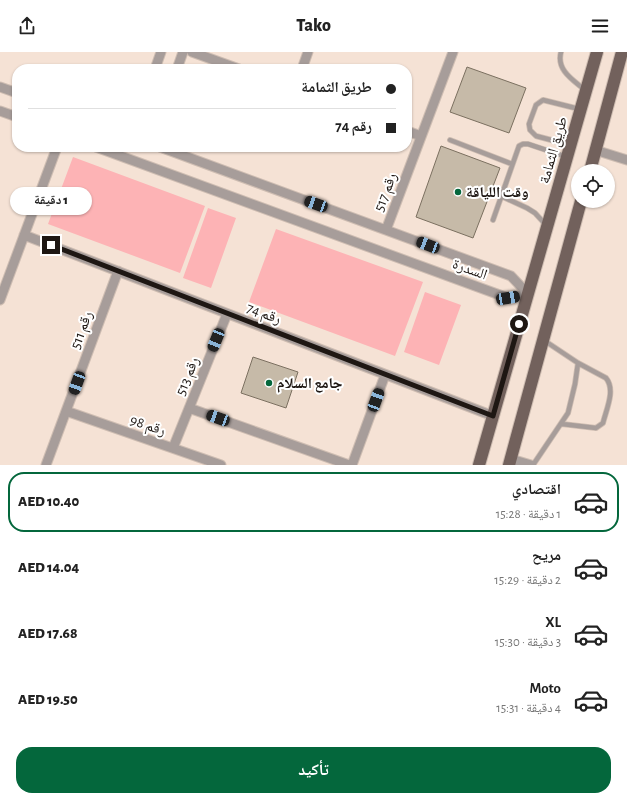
<!DOCTYPE html>
<html lang="ar">
<head>
<meta charset="utf-8">
<style>
	:root { --surface:#fff; --page:#f2f2f2; --text:#222; --muted:#767676; --line:#e0e0e0; --accent:#04673c }
	body { margin:0; font-family:"Alegreya Sans","Noto Naskh Arabic",sans-serif; background:var(--page); color:var(--text); direction:rtl; height:100vh; display:flex; flex-direction:column; font-size:15px; white-space:nowrap }
	* { box-sizing:border-box; margin:0 }
	p { font-size:13px; color:var(--muted) }
	.icon { flex:none; width:22px; height:22px; fill:none; stroke:currentColor; stroke-width:2; stroke-linecap:round; stroke-linejoin:round }
	.map { position:relative; height:413px; overflow:hidden; direction:ltr }
	.drawer { display:flex; flex-direction:column; background:var(--surface); flex:1 }
	.drawer>* { flex:none }
	.banner { position:absolute; left:12px; top:12px; width:400px; height:88px; border-radius:16px; box-shadow:0 1px 3px #0004; direction:rtl; display:grid; align-content:center; height:88px; padding:0 16px; background:var(--surface) }
	.fabs { position:absolute; left:571px; top:112px; display:grid; gap:8px }
	.fabs a { display:grid; place-items:center; width:44px; height:44px; border-radius:50%; background:var(--surface); box-shadow:0 1px 3px #0004; font-size:20px }
	.end { position:absolute; width:18px; height:18px; margin:-9px; border:5px solid #1e1713; background:#fff; box-shadow:0 0 0 2px #fff }
	.from { border-radius:50% }
	.bubble { position:absolute; height:28px; border-radius:14px; background:var(--surface); box-shadow:0 1px 3px #0004; font-size:13px; font-weight:800; line-height:28px; text-align:center; direction:rtl }
	.car { position:absolute; width:12px; height:24px; margin:-12px -6px; border-radius:5px; box-shadow:0 0 3px 1px #0007; background:linear-gradient(#222 24%,#8ab4d8 0 40%,#222 0 76%,#8ab4d8 0 86%,#222 0) }
	.banner b { display:flex; align-items:center; gap:14px; height:38px; font-size:15px }
	.banner b+b { border-top:1px solid var(--line) }
	.banner i { width:10px; height:10px; background:var(--text) }
	ul { padding:7px 0 0; list-style:none }
	li { display:flex; align-items:center; gap:12px; height:60px; margin:0 8px 6px; padding:0 8px; border:2px solid transparent; border-radius:16px }
	li div { flex:1 }
	li b { display:block; font-size:15px }
	li em { font-style:normal; font-weight:800 }
	li.current { border-color:var(--accent) }
	li>.icon { width:36px; height:36px; stroke-width:1.5 }
	.primary-button { display:flex; gap:8px; margin-top:auto; padding:8px 16px }
	.primary-button a { flex:1; height:46px; border-radius:16px; background:var(--accent); color:#fff; font-size:16px; font-weight:800; line-height:46px; text-align:center }
	header { display:flex; justify-content:space-between; align-items:center; height:52px; padding:0 16px; background:var(--surface); font-size:18px; font-weight:800 }
	.map>svg:first-child { display:block }
</style>
</head>
<body>
<header><svg class="icon" aria-label="menu" viewBox="0 0 24 24"><path d="M4 6h16M4 12h16M4 18h16"/></svg>Tako<svg class="icon" aria-label="share" viewBox="0 0 24 24"><path d="M12 15V3M7 8l5-5 5 5M5 13v7h14v-7"/></svg></header>
<div class="map">
<svg width="627" height="413" viewBox="0 0 627 413">
	<rect width="100%" height="100%" fill="#f5e2d5"/>
	<!-- pitch -->
	<path fill="#fdb3b5" d="M73,105L205,154L180,221L48,172Z
		M208,156L236,166L211,236L183,226Z
		M276,177L423,230L395,304L249,250Z
		M425,240L461,253L439,313L404,300Z"/>
	<!-- building -->
	<path fill="#c6baa8" stroke="#7b7060" d="M467,15L526,36L509,81L450,60Z
		M441,94L500,116L473,186L416,165Z
		M253,305L298,320L286,356L241,341Z"/>
	<g fill="none" stroke-linecap="round" stroke-linejoin="round">
		<defs>
			<path id="service" d="M561,0C556,18 573,28 585,38
				M450,88L512,112
				M570,93L536,84L530,78L529,72L536,53L543,48L579,57
				M501,144L527,156L535,161L546,173
				M493,168L519,94L523,92H528L567,105
				M545,289L578,311L606,326C616,338 606,358 603,371L596,376L562,372
				M533,413L568,361L575,332L578,311"/>
			<path id="minor" d="M192,0L239,17
				M155,17L161,0
				M177,17L183,0
				M302,17L308,0
				M0,35L17,41
				M0,59L17,65
				M407,79L421,84
				M96,95L508,246L528,242
				M160,95L511,224L528,242
				M595,98L627,108
				M386,178L453,0
				M24,183L493,364
				M0,248L57,95
				M189,356L349,413
				M66,359L221,413
				M173,396L227,262
				M511,407L531,413
				M46,413L118,219
				M352,413L385,323"/>
			<path id="primary" d="M590,119L622,0
				M479,413L597,0
				M509,413L581,149"/>
		</defs>
		<!-- service casing -->
		<use href="#service" stroke="#cebdb2" stroke-width="6"/>
		<!-- minor casing -->
		<use href="#minor" stroke="#cebdb2" stroke-width="11"/>
		<!-- primary casing -->
		<use href="#primary" stroke="#cebdb2" stroke-width="14"/>
		<!-- service -->
		<use href="#service" stroke="#a79d9a" stroke-width="4.5"/>
		<!-- minor -->
		<use href="#minor" stroke="#a79d9a" stroke-width="9"/>
		<!-- primary -->
		<use href="#primary" stroke="#72615c" stroke-width="12"/>
	</g>
	<g fill="none" stroke-linecap="round" stroke-linejoin="round">
		<!-- route -->
		<path stroke="#1e1713" stroke-width="5" d="M51,193L493,364L519,272"/>
	</g>
	<!-- markers -->
	<g fill="#04673c" stroke="#fff" stroke-width="1.5">
		<circle cx="458" cy="140" r="4"/>
		<circle cx="269" cy="331" r="4"/>
	</g>
	<g text-anchor="middle" stroke-width="4" stroke-linejoin="round" paint-order="stroke">
		<!-- street labels -->
		<g font-size="15" fill="#1e1713" stroke="#fff">
			<text transform="translate(553 98) rotate(-74)" y="5">طريق الثمامة</text>
			<text transform="translate(385 140) rotate(-69)" y="5">رقم 517</text>
			<text transform="translate(470 217) rotate(20)" y="5">السدرة</text>
			<text transform="translate(264 261) rotate(21)" y="5">رقم 74</text>
			<text transform="translate(81 278) rotate(-70)" y="5">رقم 511</text>
			<text transform="translate(187 324) rotate(-68)" y="5">رقم 513</text>
			<text transform="translate(148 373) rotate(19)" y="5">رقم 98</text>
		</g>
		<!-- poi labels -->
		<g font-size="15" font-weight="bold" fill="#1e1713" stroke="#fff" text-anchor="start">
			<text x="466" y="145">وقت اللياقة</text>
			<text x="277" y="336">جامع السلام</text>
		</g>
	</g>
</svg>
<div class="fabs">
<a><svg class="icon" aria-label="locate" viewBox="0 0 24 24"><circle cx="12" cy="12" r="6"/><path d="M12 2v4M12 18v4M2 12h4M18 12h4"/></svg></a>
</div>
<i class="end from" style="left:519px;top:272px"></i>
<i class="end" style="left:51px;top:193px"></i>
<div class="bubble" style="left:10px;top:135px;width:82px">1 دقيقة</div>
<i class="car" style="left:316px;top:152px;rotate:290deg"></i>
<i class="car" style="left:428px;top:193px;rotate:291deg"></i>
<i class="car" style="left:508px;top:246px;rotate:80deg"></i>
<i class="car" style="left:216px;top:288px;rotate:202deg"></i>
<i class="car" style="left:77px;top:331px;rotate:200deg"></i>
<i class="car" style="left:376px;top:348px;rotate:20deg"></i>
<i class="car" style="left:218px;top:366px;rotate:290deg"></i>
<div class="banner">
<b><i class="from"></i>طريق الثمامة</b>
<b><i></i>رقم 74</b>
</div>
</div>
<section class="drawer">
<ul>
<li class="current"><svg class="icon" aria-label="car" viewBox="0 0 24 24"><path d="M5 17H2v-5l4-1 3-4h7l3 4 3 1v5h-3M9 17h6M6 11h13"/><circle cx="7" cy="17" r="2"/><circle cx="17" cy="17" r="2"/></svg><div><b>اقتصادي</b><p>1 دقيقة · 15:28</p></div><em>AED 10.40</em></li>
<li><svg class="icon" aria-label="car" viewBox="0 0 24 24"><path d="M5 17H2v-5l4-1 3-4h7l3 4 3 1v5h-3M9 17h6M6 11h13"/><circle cx="7" cy="17" r="2"/><circle cx="17" cy="17" r="2"/></svg><div><b>مريح</b><p>2 دقيقة · 15:29</p></div><em>AED 14.04</em></li>
<li><svg class="icon" aria-label="car" viewBox="0 0 24 24"><path d="M5 17H2v-5l4-1 3-4h7l3 4 3 1v5h-3M9 17h6M6 11h13"/><circle cx="7" cy="17" r="2"/><circle cx="17" cy="17" r="2"/></svg><div><b>XL</b><p>3 دقيقة · 15:30</p></div><em>AED 17.68</em></li>
<li><svg class="icon" aria-label="car" viewBox="0 0 24 24"><path d="M5 17H2v-5l4-1 3-4h7l3 4 3 1v5h-3M9 17h6M6 11h13"/><circle cx="7" cy="17" r="2"/><circle cx="17" cy="17" r="2"/></svg><div><b>Moto</b><p>4 دقيقة · 15:31</p></div><em>AED 19.50</em></li>
</ul>
<div class="primary-button"><a>تأكيد</a></div>
</section>
</body>
</html>
